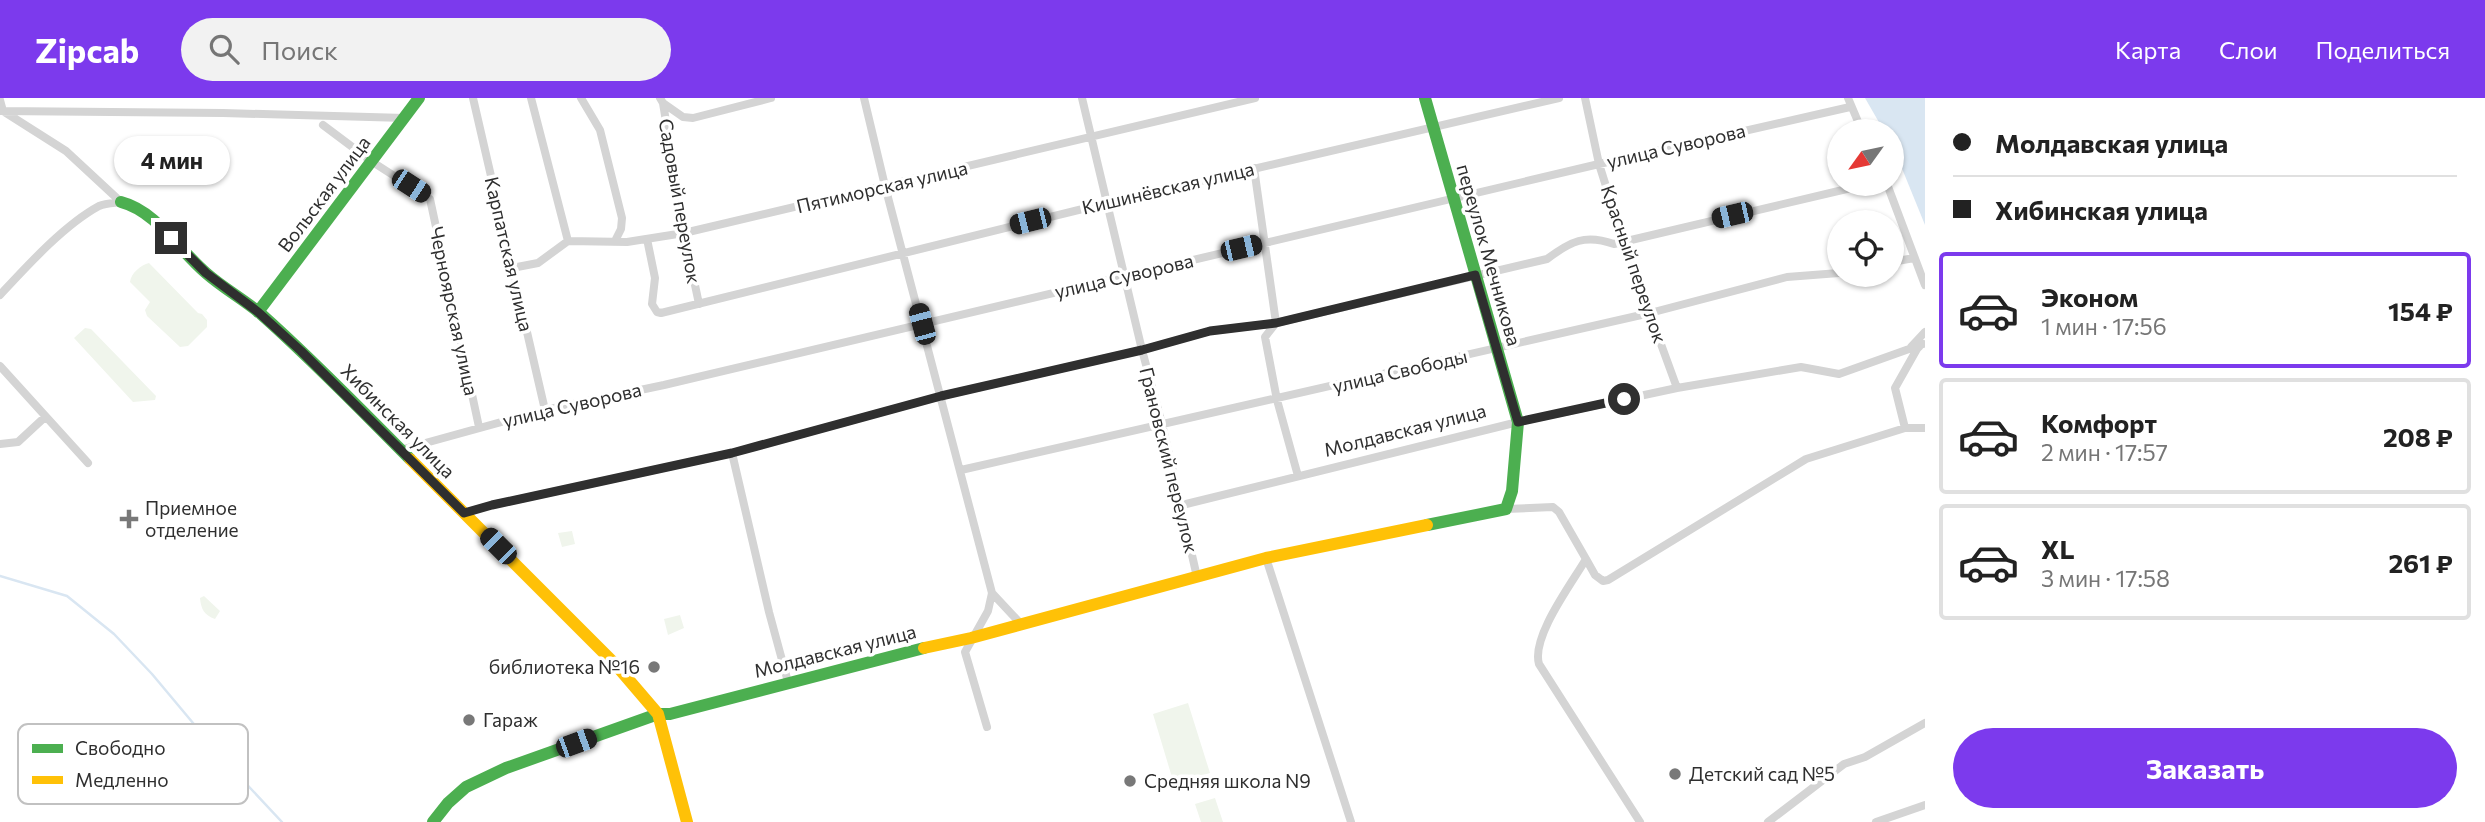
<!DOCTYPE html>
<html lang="ru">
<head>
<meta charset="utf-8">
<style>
	:root { --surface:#fff; --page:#f2f2f2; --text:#222; --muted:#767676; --line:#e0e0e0; --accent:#7c3aed }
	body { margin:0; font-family:Commissioner,sans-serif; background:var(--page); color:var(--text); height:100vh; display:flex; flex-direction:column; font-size:26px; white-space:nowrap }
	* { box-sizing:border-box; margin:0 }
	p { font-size:23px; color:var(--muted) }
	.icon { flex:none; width:38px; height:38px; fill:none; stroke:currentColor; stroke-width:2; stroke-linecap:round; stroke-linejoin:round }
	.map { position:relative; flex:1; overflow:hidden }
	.panel { display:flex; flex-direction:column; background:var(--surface); width:560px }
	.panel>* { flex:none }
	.guide { display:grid; align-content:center; height:154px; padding:0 28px; background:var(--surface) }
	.needle { width:46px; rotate:237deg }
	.buttons { position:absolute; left:1827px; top:21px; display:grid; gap:14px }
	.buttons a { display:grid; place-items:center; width:77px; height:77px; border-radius:50%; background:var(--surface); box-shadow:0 2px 5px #0004; font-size:35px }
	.end { position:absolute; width:32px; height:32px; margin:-16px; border:9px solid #2f2f2f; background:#fff; box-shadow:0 0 0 4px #fff }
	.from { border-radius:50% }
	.bubble { position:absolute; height:49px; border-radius:24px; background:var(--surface); box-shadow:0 2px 5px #0004; font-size:23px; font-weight:700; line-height:49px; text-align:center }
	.car { position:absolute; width:21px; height:42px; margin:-21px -10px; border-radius:9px; box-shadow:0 0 5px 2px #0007; background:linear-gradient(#222 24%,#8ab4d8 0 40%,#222 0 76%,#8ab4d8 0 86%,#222 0) }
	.guide b { display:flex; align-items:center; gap:24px; height:66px; font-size:26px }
	.guide b+b { border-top:2px solid var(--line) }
	.guide i { width:18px; height:18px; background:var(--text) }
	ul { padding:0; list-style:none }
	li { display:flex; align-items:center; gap:21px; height:116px; margin:0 14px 10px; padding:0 14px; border:4px solid var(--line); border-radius:7px }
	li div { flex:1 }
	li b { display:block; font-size:26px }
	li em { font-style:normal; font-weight:700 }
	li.current { border-color:var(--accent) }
	li>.icon { width:63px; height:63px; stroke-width:1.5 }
	.primary-button { display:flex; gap:14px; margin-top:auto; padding:14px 28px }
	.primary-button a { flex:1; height:80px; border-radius:42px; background:var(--accent); color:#fff; font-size:28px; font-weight:700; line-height:80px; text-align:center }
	header { display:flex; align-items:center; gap:42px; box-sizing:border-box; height:98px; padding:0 35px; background:var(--accent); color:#fff }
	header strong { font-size:33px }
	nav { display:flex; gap:38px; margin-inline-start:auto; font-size:24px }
	.search { width:490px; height:63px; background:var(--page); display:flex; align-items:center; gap:18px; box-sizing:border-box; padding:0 24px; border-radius:38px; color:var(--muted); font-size:26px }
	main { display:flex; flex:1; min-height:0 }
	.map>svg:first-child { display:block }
</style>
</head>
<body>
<header>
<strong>Zipcab</strong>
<div class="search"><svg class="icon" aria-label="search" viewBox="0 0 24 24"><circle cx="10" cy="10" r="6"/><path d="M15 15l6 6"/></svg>Поиск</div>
<nav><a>Карта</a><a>Слои</a><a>Поделиться</a></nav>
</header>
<main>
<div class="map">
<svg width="1925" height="724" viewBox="0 0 1925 724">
	<rect width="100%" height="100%" fill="#fff"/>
	<!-- green -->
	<path fill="#f0f5ec" d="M149,165L198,215L202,216L207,222V229L188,248L180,249L147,218L145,212L150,204L130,184C131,175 141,167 149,165Z
		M85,230L91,231L156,298L155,302L133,304L74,240Z
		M572,433L575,446L562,449L558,435Z
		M204,498L220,513L215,521C204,517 201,511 200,500Z
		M680,517L684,530L668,537L664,521Z
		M1188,605L1210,675L1174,686L1153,616Z
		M1215,700L1223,724H1201L1195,706Z"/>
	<!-- water -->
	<path fill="#d9e6f2" d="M1865,0H1925V127L1892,46V33H1884Z"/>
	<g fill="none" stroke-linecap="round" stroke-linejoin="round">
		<!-- stream -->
		<path stroke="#d9e6f2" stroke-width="2.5" d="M0,478L67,498L114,536L152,576L224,662L282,724"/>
		<!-- street -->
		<path stroke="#d4d4d4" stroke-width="8" d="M473,0L545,312
			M531,0L568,143
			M581,0L600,32L622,120L621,131L615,143
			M660,0L663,5L684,135L699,206
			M864,0L885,88L992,495L988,513L965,554L987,629
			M1082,0L1142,252L1162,326L1197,479
			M1585,0L1599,66L1623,142L1677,290
			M1848,0L1862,33
			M0,2L3,13L66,53L121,104
			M663,5L683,19L693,20L771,0
			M0,13L223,15L405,20
			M323,27L371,63L430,101L479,329
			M1254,70L1276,225L1265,239L1277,302L1298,378
			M1887,86L1925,187
			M647,141L655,180L652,206L657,214L661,215L1107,105L1559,0
			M1892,164L1914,160
			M512,170L538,165L568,143L627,144L684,135L1255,0
			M0,197C27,168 64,127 99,108C106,105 114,105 121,104
			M1911,249L1925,234
			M0,268L88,365
			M1905,330L1895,290L1917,251L1920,248
			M0,346L18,344L45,319
			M400,352L545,312L664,287L1599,66L1850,9
			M732,355L769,514L788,584
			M961,372L1650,215L1787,179L1839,175
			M1182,407L1518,324L1677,290L1801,269L1839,276L1923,246
			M1506,411L1553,409L1559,414L1586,461C1572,485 1531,539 1539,566L1640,724
			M464,415L492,407L732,355L941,298L1142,252L1210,233L1276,225L1547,161C1571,143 1585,136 1614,146L1868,86
			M1266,460L1351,724
			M1586,461L1595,477L1603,483L1608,482L1806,361L1905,330H1925
			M992,495L1021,526
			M1768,724L1844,666L1865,659L1925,625
			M1876,724L1925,707"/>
		<!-- fast -->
		<path stroke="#4caf50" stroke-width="12" d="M1425,0L1518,324L1512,393L1506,411L1427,427
			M121,104C156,113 179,152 206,175C223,190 243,201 261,216C313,262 361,312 410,361
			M258,214L419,0
			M433,724L448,705L466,689L506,670L658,616H670L924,550"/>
		<!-- slow -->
		<path stroke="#ffc107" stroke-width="12" d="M410,361L616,567L658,616L687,724
			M924,550L971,540L1266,460L1427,427"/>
	</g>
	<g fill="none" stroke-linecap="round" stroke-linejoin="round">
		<!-- route -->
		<path stroke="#2f2f2f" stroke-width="9" d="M171,140L206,175L258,214L301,253L464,415L492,407L732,355L941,298L1142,252L1210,233L1276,225L1475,177L1518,324L1624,301"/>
	</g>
	<!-- markers -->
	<g fill="#787878" stroke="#fff" stroke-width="2.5">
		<path d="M125.5 410.5h7v7h7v7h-7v7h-7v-7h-7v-7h7z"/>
		<circle cx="654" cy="569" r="7"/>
		<circle cx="469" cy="622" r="7"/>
		<circle cx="1675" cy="676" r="7"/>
		<circle cx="1130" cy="683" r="7"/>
	</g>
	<g text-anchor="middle" stroke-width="7" stroke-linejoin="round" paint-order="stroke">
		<!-- street labels -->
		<g font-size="19" fill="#2f2f2f" stroke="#fff">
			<text transform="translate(1676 48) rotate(-13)" y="7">улица Суворова</text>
			<text transform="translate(882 89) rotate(-13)" y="7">Пятиморская улица</text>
			<text transform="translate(1168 90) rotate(-13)" y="7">Кишинёвская улица</text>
			<text transform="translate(324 96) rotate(-53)" y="7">Вольская улица</text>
			<text transform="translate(680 103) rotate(80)" y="7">Садовый переулок</text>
			<text transform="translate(509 156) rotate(77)" y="7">Карпатская улица</text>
			<text transform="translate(1489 157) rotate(74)" y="7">переулок Мечникова</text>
			<text transform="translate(1634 166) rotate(71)" y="7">Красный переулок</text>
			<text transform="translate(1124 178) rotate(-13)" y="7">улица Суворова</text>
			<text transform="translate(454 213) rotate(78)" y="7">Черноярская улица</text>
			<text transform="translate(1400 273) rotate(-13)" y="7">улица Свободы</text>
			<text transform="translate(572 307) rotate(-13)" y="7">улица Суворова</text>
			<text transform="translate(398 323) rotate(45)" y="7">Хибинская улица</text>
			<text transform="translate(1405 332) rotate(-14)" y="7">Молдавская улица</text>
			<text transform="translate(1169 362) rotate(76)" y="7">Грановский переулок</text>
			<text transform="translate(835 553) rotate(-14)" y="7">Молдавская улица</text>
		</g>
		<!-- poi labels -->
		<g font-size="19" fill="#2f2f2f" stroke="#fff" text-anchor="start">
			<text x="145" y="417">Приемное<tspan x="145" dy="22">отделение</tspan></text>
			<text x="640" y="576" text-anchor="end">библиотека №16</text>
			<text x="483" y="629">Гараж</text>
			<text x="1689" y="683">Детский сад №5</text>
			<text x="1144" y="690">Средняя школа N9</text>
		</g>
	</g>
	<!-- legend -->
	<rect x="18" y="626" width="230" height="80" rx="10" fill="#fff" stroke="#c1c1c1" stroke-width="2"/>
	<rect x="32" y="646" width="31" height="9" fill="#4caf50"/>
	<rect x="32" y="678" width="31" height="8" fill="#ffc107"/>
	<g font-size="19" fill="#2f2f2f">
		<text x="75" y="657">Свободно</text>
		<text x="75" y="689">Медленно</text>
	</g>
</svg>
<div class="buttons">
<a><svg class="needle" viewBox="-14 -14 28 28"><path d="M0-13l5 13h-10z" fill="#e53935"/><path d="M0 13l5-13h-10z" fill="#767676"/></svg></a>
<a><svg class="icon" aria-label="locate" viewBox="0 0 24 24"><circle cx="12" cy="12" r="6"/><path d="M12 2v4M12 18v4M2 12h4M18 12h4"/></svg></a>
</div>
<i class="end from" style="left:1624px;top:301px"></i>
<i class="end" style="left:171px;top:140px"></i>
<div class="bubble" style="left:114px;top:38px;width:116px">4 мин</div>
<i class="car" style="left:411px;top:88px;rotate:123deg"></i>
<i class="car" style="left:1732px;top:117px;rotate:257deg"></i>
<i class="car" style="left:1030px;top:123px;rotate:256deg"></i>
<i class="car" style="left:1241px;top:150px;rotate:77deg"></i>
<i class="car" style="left:922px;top:226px;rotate:345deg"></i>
<i class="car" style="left:498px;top:448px;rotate:315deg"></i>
<i class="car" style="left:576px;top:645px;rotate:70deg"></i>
</div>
<section class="panel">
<div class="guide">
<b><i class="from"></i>Молдавская улица</b>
<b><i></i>Хибинская улица</b>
</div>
<ul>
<li class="current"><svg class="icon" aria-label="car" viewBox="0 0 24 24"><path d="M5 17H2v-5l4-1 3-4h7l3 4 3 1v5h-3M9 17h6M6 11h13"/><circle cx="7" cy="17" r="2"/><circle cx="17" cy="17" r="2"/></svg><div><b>Эконом</b><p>1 мин · 17:56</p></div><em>154 ₽</em></li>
<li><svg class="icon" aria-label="car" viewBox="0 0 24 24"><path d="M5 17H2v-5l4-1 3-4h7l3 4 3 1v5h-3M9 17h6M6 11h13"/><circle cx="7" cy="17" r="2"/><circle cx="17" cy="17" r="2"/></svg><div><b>Комфорт</b><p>2 мин · 17:57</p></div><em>208 ₽</em></li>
<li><svg class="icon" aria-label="car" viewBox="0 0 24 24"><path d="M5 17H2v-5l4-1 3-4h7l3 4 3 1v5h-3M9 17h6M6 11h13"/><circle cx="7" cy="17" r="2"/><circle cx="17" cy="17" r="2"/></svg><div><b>XL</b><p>3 мин · 17:58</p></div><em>261 ₽</em></li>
</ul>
<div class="primary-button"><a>Заказать</a></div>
</section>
</main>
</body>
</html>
